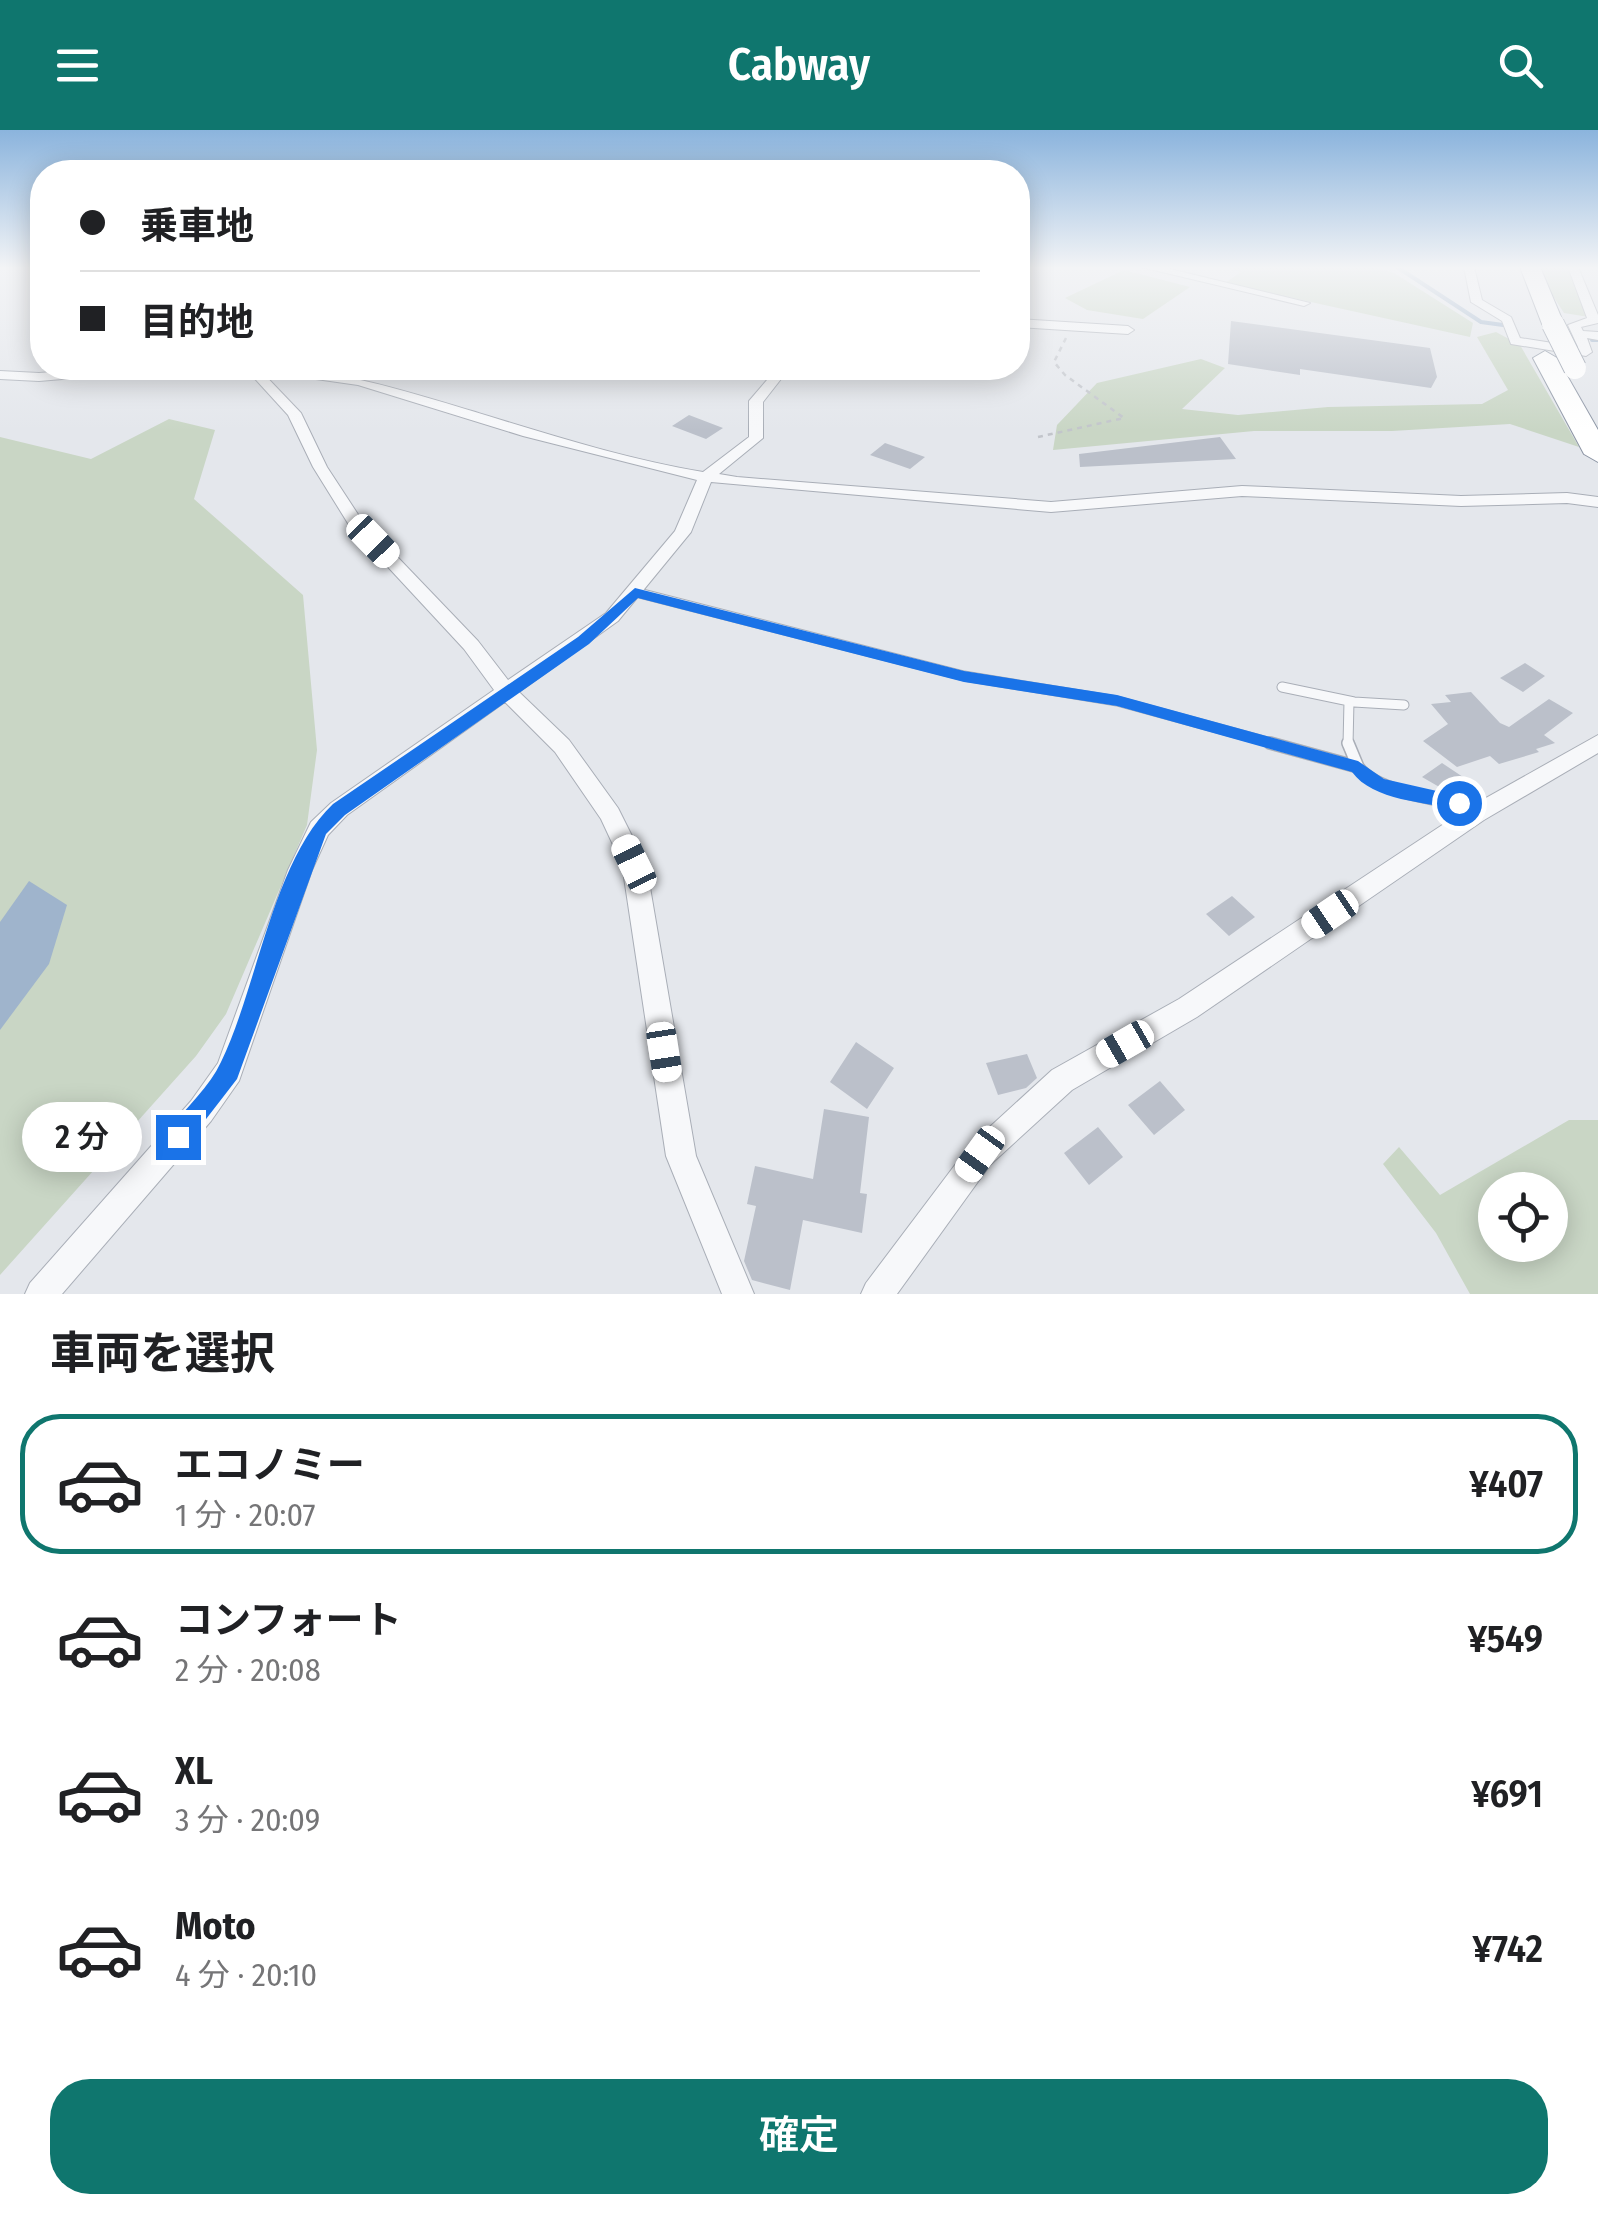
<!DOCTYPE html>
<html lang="ja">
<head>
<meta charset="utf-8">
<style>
	:root { --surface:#fff; --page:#f2f2f2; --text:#202124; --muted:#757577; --line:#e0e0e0; --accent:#0f766e }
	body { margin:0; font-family:"Fira Sans Condensed","Noto Sans JP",sans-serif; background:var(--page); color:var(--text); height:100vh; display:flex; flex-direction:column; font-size:38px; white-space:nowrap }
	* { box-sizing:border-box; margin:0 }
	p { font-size:32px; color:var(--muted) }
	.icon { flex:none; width:55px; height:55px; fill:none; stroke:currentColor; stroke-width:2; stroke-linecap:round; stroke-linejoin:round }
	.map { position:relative; height:1164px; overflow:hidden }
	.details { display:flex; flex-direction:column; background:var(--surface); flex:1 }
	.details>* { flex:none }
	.top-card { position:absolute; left:30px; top:30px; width:1000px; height:220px; border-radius:40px; box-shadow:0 5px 25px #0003; display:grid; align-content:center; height:220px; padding:0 50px; background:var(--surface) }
	.tools { position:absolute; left:1478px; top:1042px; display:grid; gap:20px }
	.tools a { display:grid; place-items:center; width:90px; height:90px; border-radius:50%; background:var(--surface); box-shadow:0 5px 25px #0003; font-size:50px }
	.end { position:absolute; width:45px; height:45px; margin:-22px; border:12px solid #1a73e8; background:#fff; box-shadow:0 0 0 5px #fff }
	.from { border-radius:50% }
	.bubble { position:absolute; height:70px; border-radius:35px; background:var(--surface); box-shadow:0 5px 25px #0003; font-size:32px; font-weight:600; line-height:70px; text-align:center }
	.car { position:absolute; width:30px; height:60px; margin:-30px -15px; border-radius:12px; box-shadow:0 0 8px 2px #0007; background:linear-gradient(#fff 24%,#345 0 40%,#fff 0 76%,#345 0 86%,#fff 0) }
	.top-card b { display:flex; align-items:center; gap:35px; height:95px; font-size:38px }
	.top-card b+b { border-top:2px solid var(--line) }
	.top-card i { width:25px; height:25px; background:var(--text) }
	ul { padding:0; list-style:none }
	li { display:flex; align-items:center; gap:30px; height:140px; margin:0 20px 15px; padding:0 30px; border:5px solid transparent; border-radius:40px }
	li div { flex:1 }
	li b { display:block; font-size:38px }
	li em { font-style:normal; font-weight:600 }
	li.on { border-color:var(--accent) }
	li>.icon { width:90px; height:90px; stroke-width:1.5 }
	h2 { padding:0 50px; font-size:45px; line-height:120px }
	.primary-button { display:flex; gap:20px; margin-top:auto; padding:20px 50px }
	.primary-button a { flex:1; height:115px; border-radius:40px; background:var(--accent); color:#fff; font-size:40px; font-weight:600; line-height:115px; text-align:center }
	header { display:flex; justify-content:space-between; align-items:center; height:130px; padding:0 50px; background:var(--accent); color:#fff; font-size:45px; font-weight:600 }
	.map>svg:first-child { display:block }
</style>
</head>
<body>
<header><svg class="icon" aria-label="menu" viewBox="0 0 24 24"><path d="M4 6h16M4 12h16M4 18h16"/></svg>Cabway<svg class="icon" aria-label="search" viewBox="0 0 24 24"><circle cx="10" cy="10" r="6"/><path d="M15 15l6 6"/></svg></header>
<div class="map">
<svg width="1598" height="1164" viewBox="0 0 1598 1164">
	<rect width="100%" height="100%" fill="#e4e7ec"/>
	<!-- green -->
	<path fill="#c9d6c5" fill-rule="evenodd" d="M1225,137H1374L1394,143L1473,193L1470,207L1225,153L1241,142Z
		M1539,137H1569L1589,187L1564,183L1542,149Z
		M1124,140L1190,157L1143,189L1087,180L1065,168Z
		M1496,202L1520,215L1579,317L1510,294L1392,301H1254L1053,320L1057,295L1097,253L1201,229L1225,238L1182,279L1238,285L1328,277L1482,274L1508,260L1477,207Z
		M169,289L215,300L194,369L303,465L317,620L307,695L226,884L196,926L0,1145V307L91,329Z
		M1569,990H1598V1164H1470L1436,1103L1383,1034L1399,1017L1440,1065ZM1495,1060H1550V1115H1495Z"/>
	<!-- water -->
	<path fill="#9fb4cc" d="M29,751L67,775L49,834L0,900V792Z"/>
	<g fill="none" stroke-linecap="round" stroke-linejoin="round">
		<!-- stream -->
		<path stroke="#9fb4cc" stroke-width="4" d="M1397,137L1481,192L1503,195
			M1592,210H1598"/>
	</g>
	<!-- building -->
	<path fill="#bbc0ca" d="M1231,191L1430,218L1437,247L1431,258L1300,239V245L1228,234Z
		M689,285L723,298L706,309L672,296Z
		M1220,307L1236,329L1080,337L1079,324Z
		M885,313L925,327L910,339L870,325Z
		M1525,533L1545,546L1523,562L1500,548Z
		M1471,562L1500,593L1509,597L1549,569L1573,583L1544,605L1555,613L1536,619L1539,622L1499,634L1490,626L1457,637L1423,611L1448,594L1431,574L1451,572L1445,565Z
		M1442,633L1466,649L1448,662L1422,647Z
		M1232,766L1255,787L1229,806L1206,784Z
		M856,912L894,938L867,979L830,952Z
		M1027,924L1037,948L1026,958L998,965L986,933Z
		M1160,951L1185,980L1154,1005L1128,975Z
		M824,979L869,987L860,1063L867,1064L862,1103L803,1090L790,1160L752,1150L744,1131L756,1076L747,1074L755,1036L813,1049Z
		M1098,997L1123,1027L1089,1055L1064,1023Z"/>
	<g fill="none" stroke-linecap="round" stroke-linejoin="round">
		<defs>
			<path id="lane-far1" d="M635,462L964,546L1117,571L1279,615
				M1282,557L1354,572L1404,575
				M1348,615L1349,571"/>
			<path id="lane" d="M1270,613L1358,637L1348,613
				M1358,637C1377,664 1450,671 1482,678"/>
			<path id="street" d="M1141,137H1162L1310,173L1304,176Z
				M1464,137H1474L1482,170L1511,187L1520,208L1578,217L1568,195L1587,188L1568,137H1578L1598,185V193L1581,197L1583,201L1598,202V210L1587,208L1592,222L1586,226L1511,214L1502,191L1471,172Z
				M1018,189L1128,196L1134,200L1128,204L1018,197Z
				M105,238H150L144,242L39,251L0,249V241L39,243Z
				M245,238H258L301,283L327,337L361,389L478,511L508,550L606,483L675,401L697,350L523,306L358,255L267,242L261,238C335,238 402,260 472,281C547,304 625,329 703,342L749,307V271L767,250L751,238H765L781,249L763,272V308L719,344L737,347L1051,372L1242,356L1461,366L1567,363L1598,367V377L1567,373L1461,376L1242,366L1051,382L711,352L691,402L618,491L519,562L569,610L618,678L646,734L696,1026L754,1164H722L666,1026L622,734L601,689L555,622L505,572L347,685L328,705L312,740L239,951L211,991L62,1164H25L30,1153L191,971L218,933L288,740L311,692L331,673L494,560L464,519L349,395L313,337L288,285Z
				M1598,605V623L1484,690L1197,887L1072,960L990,1035L897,1164H861L866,1153L970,1015L1052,940L1179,869L1468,678Z"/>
			<path id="highway" d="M1520,137H1540L1564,194L1561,199H1545L1542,194Z
				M1545,221L1557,228L1598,300V332L1584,324L1533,228Z"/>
		</defs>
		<!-- lane-far1 casing -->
		<use href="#lane-far1" stroke="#a9aeb7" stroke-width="11"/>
		<!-- lane casing -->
		<use href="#lane" stroke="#a9aeb7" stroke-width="14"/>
		<!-- street casing -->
		<use href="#street" stroke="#a9aeb7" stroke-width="2"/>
		<!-- highway casing -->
		<use href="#highway" stroke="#8b94a3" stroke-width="2"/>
		<!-- path -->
		<path stroke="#c2c5cb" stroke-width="2.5" stroke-dasharray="5 5" stroke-linecap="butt" d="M1038,307L1124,288L1065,245L1054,232L1066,208"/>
		<!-- lane-far1 -->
		<use href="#lane-far1" stroke="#f7f8fa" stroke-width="9"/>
		<!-- lane -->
		<use href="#lane" stroke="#f7f8fa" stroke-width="11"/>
		<!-- street -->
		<use href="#street" fill="#f7f8fa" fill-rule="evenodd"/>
		<!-- highway -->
		<use href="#highway" fill="#fff" fill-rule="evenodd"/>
		<defs>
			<path id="highway-bridge" d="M1553,194L1575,238"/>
		</defs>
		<!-- highway-bridge casing -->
		<use href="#highway-bridge" stroke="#8b94a3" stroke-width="24" stroke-linecap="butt"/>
		<!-- highway-bridge -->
		<use href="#highway-bridge" stroke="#fff" stroke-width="22"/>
	</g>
	<!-- sky -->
	<linearGradient id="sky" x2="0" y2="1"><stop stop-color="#8bb4dd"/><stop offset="0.46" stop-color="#f3f4f6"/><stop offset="1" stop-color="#f3f4f6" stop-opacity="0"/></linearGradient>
	<rect width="1598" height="300" fill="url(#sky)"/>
	<!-- route -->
	<path fill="#1a73e8" d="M635,458L964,541L1117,565L1358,631L1384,649L1459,666L1468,673L1459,680C1426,672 1373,671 1352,642L1117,576L964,552L638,468L589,514L345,685L326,704L237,949L186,1015L178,1019L170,1015L166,1007L170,998C186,978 210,956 221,932C258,856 272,732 333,674L578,507Z"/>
</svg>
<div class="tools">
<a><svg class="icon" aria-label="locate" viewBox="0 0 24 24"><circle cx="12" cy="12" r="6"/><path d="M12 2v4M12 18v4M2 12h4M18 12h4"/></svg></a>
</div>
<i class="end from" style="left:1459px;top:673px"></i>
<i class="end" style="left:178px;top:1007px"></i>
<div class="bubble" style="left:22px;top:972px;width:120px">2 分</div>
<i class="car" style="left:373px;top:411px;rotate:136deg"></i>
<i class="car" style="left:634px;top:734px;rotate:334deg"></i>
<i class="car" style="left:1330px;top:784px;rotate:236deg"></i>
<i class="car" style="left:1125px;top:914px;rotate:240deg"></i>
<i class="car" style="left:664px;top:922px;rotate:171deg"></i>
<i class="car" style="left:980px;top:1024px;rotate:216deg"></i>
<div class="top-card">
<b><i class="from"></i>乗車地</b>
<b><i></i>目的地</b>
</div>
</div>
<section class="details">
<h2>車両を選択</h2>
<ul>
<li class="on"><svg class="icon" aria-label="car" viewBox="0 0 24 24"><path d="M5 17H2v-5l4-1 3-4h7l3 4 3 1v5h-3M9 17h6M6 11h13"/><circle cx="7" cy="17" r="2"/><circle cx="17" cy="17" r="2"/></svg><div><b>エコノミー</b><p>1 分 · 20:07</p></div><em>¥407</em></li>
<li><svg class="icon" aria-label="car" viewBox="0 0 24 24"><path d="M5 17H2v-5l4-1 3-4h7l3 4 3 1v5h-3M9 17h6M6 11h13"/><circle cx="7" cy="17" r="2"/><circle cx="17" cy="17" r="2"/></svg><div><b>コンフォート</b><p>2 分 · 20:08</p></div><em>¥549</em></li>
<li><svg class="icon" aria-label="car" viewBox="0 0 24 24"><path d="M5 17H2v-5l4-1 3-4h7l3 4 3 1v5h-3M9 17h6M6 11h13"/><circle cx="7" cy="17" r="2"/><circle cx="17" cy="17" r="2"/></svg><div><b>XL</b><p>3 分 · 20:09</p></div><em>¥691</em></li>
<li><svg class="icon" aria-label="car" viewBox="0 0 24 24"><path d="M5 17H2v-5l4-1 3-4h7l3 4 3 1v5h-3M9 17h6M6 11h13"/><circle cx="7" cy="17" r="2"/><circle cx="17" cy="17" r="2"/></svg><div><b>Moto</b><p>4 分 · 20:10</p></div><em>¥742</em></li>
</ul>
<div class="primary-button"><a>確定</a></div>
</section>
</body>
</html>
